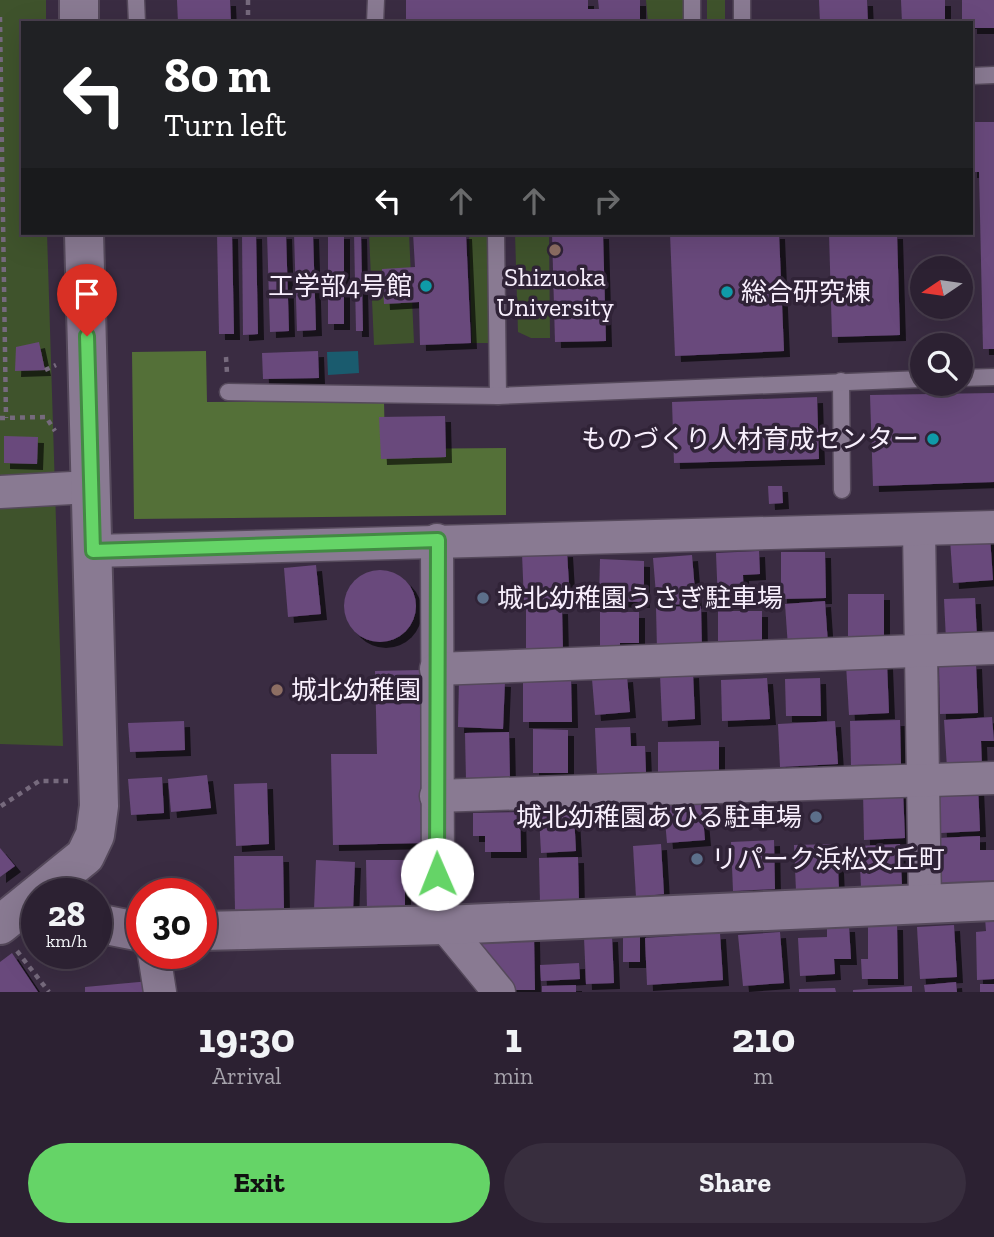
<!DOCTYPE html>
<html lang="en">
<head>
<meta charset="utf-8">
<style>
	body { margin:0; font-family:"Zilla Slab","Noto Sans JP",serif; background:#382e3e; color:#f1f3f6; height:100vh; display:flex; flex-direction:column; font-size:26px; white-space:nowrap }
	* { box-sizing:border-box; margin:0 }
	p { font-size:23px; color:#a6a3ac }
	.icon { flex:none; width:38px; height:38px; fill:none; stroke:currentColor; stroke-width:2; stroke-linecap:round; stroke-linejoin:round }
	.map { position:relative; height:992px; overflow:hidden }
	.drawer { display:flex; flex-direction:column; background:#2c2132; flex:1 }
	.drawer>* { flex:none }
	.banner { position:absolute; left:21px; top:21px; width:952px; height:214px; border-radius:0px; box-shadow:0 7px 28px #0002,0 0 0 2px #483e4d; background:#202124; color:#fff; overflow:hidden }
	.needle { width:46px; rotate:257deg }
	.controls { position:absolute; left:910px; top:256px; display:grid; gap:14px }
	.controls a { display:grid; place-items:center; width:63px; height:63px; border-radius:50%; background:#2c2132; box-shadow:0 7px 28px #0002,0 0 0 2px #483e4d; font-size:35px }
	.speed { position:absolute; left:21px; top:878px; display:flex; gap:14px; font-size:35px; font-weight:700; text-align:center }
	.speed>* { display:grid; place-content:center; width:91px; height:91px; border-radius:50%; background:#2c2132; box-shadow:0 7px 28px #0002,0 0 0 2px #483e4d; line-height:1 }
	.speed small { font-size:18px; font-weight:400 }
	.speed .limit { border:10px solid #d22; background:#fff; color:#111 }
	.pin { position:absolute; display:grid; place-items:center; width:60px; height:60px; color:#fff; margin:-72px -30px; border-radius:50% 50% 50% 0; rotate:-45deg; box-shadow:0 0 7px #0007 }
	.pin .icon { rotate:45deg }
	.me { position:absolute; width:77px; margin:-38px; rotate:359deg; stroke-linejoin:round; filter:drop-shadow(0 0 5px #0008) }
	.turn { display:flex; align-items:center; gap:24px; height:147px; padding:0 28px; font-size:32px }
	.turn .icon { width:91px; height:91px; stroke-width:2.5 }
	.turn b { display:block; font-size:49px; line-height:60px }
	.lanes { display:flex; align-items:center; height:66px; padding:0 28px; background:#0003; justify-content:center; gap:35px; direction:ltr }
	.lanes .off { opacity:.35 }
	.eta { display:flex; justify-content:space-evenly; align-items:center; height:119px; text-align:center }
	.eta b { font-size:42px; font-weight:700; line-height:49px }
	.action { display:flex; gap:14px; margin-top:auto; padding:14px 28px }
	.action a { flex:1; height:80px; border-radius:42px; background:#65d467; color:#111; font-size:28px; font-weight:700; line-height:80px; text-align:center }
	.action a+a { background:#382e3e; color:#f1f3f6 }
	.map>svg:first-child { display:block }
</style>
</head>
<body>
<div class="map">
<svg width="994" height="992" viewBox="0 0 994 992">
	<defs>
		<filter id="shadow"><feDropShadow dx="6" dy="6" stdDeviation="0" flood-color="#0009"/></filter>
	</defs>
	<rect width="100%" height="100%" fill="#3a2c42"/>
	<!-- green -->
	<g fill="#3f532c">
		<polygon points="0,0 46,0 46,23 23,23 23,233 47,233 63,746 0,744"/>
		<polygon points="646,0 695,0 696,23 648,23"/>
		<rect x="707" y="0" width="18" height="23"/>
		<polygon points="369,233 409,233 414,343 374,345"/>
		<polygon points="469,233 501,233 504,343 472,343"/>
		<polygon points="515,233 549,233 550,338 531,338 518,332"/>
	</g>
	<!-- forest -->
	<polygon fill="#547038" points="206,351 207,402 384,401 385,449 506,448 506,515 134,519 132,352"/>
	<!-- water -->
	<polygon fill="#1a5b6e" points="358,351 359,373 328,375 327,352"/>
	<!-- building -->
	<g fill="#69497c" filter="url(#shadow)">
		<polygon points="177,0 230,0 231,23 178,23"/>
		<polygon points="406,0 588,0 588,9 599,9 598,0 640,0 640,23 406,23"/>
		<polygon points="819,0 867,0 868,23 820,23"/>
		<polygon points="901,0 945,0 945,23 902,23"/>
		<polygon points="962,0 994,0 994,28 971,28 971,23 962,23"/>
		<polygon points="971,122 994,122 994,349 983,349 979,172 971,172"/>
		<polygon points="217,233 232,233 234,334 219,334"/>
		<polygon points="242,233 256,233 258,334 243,335"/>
		<polygon points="267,233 286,233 289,331 270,332"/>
		<polygon points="294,233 313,233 316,330 297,331"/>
		<rect x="328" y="233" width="16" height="91"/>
		<polygon points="354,233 361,233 363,331 356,331"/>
		<polygon points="413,233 466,233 471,343 420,345 419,302 384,304 382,269 415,267"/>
		<polygon points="552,233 603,233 606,341 555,342"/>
		<polygon points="670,233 779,233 784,351 675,356"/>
		<polygon points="829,233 897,233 900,335 832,337"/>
		<polygon points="39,342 45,370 15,371 16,347"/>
		<polygon points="318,351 319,378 263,379 262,353"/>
		<polygon points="994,393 994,482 873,486 870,395"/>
		<polygon points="817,397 819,459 674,463 672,402"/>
		<polygon points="445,416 446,457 381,459 379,417"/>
		<polygon points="4,436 38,437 37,464 4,463"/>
		<polygon points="768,486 782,486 783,503 769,504"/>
		<polygon points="990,536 993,580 953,583 950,539"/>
		<polygon points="567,551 570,601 524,603 522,553"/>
		<polygon points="759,551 760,574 743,575 744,602 718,603 716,553"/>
		<polygon points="781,552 825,552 826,598 781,599"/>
		<polygon points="692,555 696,603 657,606 653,558"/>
		<polygon points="600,559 644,561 644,602 599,601"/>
		<polygon points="316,565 321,614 288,617 284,568"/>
		<circle cx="380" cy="606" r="36"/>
		<rect x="848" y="594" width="36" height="44"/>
		<polygon points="975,598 977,638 946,640 944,599"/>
		<polygon points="825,601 828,644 788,647 785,604"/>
		<polygon points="701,606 702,650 657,650 656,607"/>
		<polygon points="562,608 563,650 526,650 526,609"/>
		<rect x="718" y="611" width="44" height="34"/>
		<polygon points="600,612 639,612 639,643 620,643 620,652 600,652"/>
		<polygon points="887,663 889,713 849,715 846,665"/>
		<polygon points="976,663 978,713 940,714 939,665"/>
		<polygon points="421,670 425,843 333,845 331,754 377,754 375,671"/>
		<polygon points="693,672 695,719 662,721 660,674"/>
		<polygon points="627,676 630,712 595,715 592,679"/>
		<polygon points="523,678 571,678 572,722 523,722"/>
		<polygon points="767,678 770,719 722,721 721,680"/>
		<polygon points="820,678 821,716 786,716 785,679"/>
		<polygon points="459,679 505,681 503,729 458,727"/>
		<polygon points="992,717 994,741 981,741 982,766 947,768 944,720"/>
		<polygon points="900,720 901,764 851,765 850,721"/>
		<polygon points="184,721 185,750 130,752 128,723"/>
		<polygon points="835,721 838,764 780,767 778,724"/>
		<polygon points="630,727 631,746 645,746 646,772 597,774 595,728"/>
		<polygon points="533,729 568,730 568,773 533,773"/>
		<polygon points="509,732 510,779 466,780 465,733"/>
		<polygon points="719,741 719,774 658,775 658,742"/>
		<polygon points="207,775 211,808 171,812 168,779"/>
		<polygon points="162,777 164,813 131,815 128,779"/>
		<polygon points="267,783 269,844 236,846 234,784"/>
		<polygon points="978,785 980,831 941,833 939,786"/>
		<polygon points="903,790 905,838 864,840 863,791"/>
		<polygon points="701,795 705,840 667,843 663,798"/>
		<polygon points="520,812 521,852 485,852 485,836 473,836 473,813"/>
		<polygon points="574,815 576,851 541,853 539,816"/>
		<polygon points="980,836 980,850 994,850 994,883 939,885 938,838"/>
		<polygon points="774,840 775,889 733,891 731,842"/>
		<polygon points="661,844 664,894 636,897 633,846"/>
		<polygon points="837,844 839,890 796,891 794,845"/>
		<polygon points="900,844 902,885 861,887 859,846"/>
		<polygon points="0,848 15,866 0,877"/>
		<polygon points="234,856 283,856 284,909 235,910"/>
		<polygon points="578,857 579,902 540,903 539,858"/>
		<polygon points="316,860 355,862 353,911 314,910"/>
		<polygon points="366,860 405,860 405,910 367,910"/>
		<polygon points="985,918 994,918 994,979 977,980 976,932 986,931"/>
		<polygon points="868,924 897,924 898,979 862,979 861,959 868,959"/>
		<polygon points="954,925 957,977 920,979 917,927"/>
		<polygon points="827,926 849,926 851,959 834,959 835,974 800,976 798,938 827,937"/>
		<rect x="623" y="930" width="17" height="32"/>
		<polygon points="780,932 784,983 743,986 738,935"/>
		<polygon points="720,933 723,980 647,985 645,938"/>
		<polygon points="480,936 534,936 535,990 510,990 480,956"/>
		<polygon points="612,936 614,983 586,984 584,937"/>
		<polygon points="12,953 38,992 0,992 0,962"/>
		<polygon points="579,963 580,979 541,981 540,965"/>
		<polygon points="150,981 151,992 85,992 85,987"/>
		<polygon points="956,982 957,992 925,992 924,985"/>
		<rect x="980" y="984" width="14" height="8"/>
		<polygon points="576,985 576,992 542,992 542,986"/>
		<polygon points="912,986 912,992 853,992 853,990"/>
		<polygon points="835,988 836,992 799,992 799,989"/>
	</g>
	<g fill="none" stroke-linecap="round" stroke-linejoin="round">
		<!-- lane casing -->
		<g stroke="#55495b" stroke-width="19">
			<g id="lane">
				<polyline points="136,0 137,23"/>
				<polyline points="692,0 692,23"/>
				<polyline points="742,0 742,23"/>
				<polyline points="375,23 376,0"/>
				<polyline points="971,76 994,75"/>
				<polyline points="496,233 498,396"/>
				<polyline points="961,378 994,377"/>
				<polyline points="841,381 842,490"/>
				<polyline points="228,392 498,396 922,379"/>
			</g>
		</g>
		<!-- street casing -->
		<g stroke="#55495b" stroke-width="35">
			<g id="street">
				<polyline points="0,492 90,487"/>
				<polyline points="919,530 925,904"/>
				<polyline points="437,540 438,900 444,925 499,992"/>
				<polyline points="93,551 994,527"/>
				<polyline points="436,669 994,648"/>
				<polyline points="436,796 994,778"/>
				<polyline points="154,954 160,992"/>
			</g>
		</g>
		<!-- secondary casing -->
		<g stroke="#55495b" stroke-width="42">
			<g id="secondary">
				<polyline points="79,0 79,23"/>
				<polyline points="96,923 142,932"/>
				<polyline points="0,925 85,856 95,835 99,806 84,233"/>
				<polyline points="201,931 444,925 994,901"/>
			</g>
		</g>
		<!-- path -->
		<g stroke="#766a7d" stroke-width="4.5" stroke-dasharray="5 5" stroke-linecap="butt">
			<polyline points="248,0 248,23"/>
			<polyline points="0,17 6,418"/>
			<polyline points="226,357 227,373"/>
			<polyline points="45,370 56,365"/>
			<polyline points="0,418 46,417 55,431"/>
			<polyline points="1,806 39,781 68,781"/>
			<polyline points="17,951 49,992"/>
		</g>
		<!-- lane -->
		<use href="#lane" stroke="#897a92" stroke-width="16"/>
		<!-- street -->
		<use href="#street" stroke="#897a92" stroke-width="32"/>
		<!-- secondary -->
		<use href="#secondary" stroke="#897a92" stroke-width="38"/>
	</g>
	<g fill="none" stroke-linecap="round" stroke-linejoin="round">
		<!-- route casing -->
		<g stroke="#428a43" stroke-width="18">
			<polyline id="route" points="87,336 93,551 438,540 437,874"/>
		</g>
		<!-- route -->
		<use href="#route" stroke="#65d467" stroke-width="12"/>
	</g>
	<!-- markers -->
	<g fill="#8d6e63" stroke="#302337" stroke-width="2.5">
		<circle cx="555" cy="250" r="7"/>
		<circle cx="277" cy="690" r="7"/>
	</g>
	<g fill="#0f9aa8" stroke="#302337" stroke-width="2.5">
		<circle cx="426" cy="286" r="7"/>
		<circle cx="727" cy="292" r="7"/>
		<circle cx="933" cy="439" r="7"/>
	</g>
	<g fill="#5c6f8a" stroke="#302337" stroke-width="2.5">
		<circle cx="483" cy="598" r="7"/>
		<circle cx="816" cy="817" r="7"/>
		<circle cx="697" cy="859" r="7"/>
	</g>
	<g text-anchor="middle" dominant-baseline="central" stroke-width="7" stroke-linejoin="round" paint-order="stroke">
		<!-- poi labels -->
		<g font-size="26" fill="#f8effd" stroke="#302337" text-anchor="start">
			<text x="555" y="277" text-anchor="middle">Shizuoka<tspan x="555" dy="30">University</tspan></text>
			<text x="412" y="286" text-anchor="end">工学部4号館</text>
			<text x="741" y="292">総合研究棟</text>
			<text x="919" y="439" text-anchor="end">ものづくり人材育成センター</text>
			<text x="497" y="598">城北幼稚園うさぎ駐車場</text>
			<text x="291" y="690">城北幼稚園</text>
			<text x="802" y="817" text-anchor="end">城北幼稚園あひる駐車場</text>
			<text x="711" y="859">リパーク浜松文丘町</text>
		</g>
	</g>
</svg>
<div class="controls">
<a><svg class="needle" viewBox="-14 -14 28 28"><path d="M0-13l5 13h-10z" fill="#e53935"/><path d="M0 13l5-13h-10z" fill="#a6a3ac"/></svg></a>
<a><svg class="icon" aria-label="search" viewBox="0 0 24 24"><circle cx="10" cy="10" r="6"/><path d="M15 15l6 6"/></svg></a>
</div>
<div class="speed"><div>28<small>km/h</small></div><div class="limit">30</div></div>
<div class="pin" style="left:87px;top:336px;background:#d93025"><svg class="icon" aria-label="arrive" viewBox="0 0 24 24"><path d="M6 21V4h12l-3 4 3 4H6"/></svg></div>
<svg class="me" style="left:437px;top:874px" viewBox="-20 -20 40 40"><circle r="19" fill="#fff"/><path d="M0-13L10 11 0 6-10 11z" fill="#65d467"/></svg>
<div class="banner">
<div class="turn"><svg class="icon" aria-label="left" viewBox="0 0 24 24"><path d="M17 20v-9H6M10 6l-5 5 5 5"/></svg><div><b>80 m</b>Turn left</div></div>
<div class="lanes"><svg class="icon" aria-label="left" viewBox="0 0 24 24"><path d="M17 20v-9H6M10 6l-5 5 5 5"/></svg><svg class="icon off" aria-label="ahead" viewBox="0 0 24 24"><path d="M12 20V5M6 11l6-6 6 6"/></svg><svg class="icon off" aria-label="ahead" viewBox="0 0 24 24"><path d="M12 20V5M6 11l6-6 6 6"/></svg><svg class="icon off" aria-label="right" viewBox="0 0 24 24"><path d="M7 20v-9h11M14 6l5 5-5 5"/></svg></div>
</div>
</div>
<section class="drawer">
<div class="eta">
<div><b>19:30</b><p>Arrival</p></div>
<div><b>1</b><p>min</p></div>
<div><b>210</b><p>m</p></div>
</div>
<div class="action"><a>Exit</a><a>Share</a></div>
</section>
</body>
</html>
